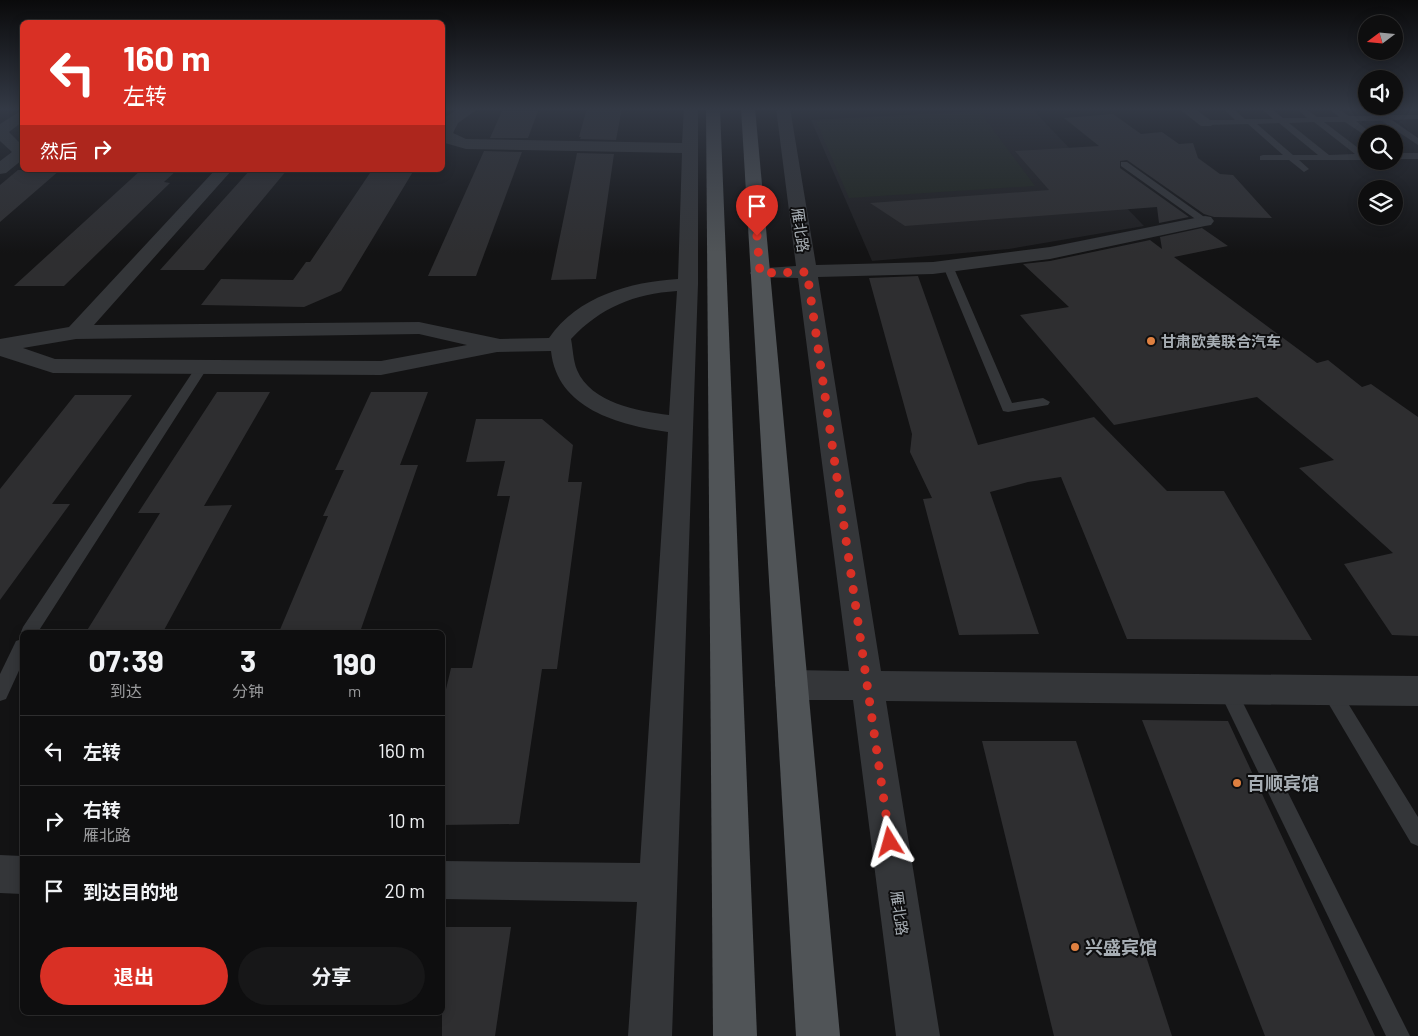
<!DOCTYPE html>
<html lang="zh">
<head>
<meta charset="utf-8">
<style>
	body { margin:0; font-family:Barlow,"Noto Sans SC",sans-serif; background:#171718; color:#f1f3f6; height:100vh; display:flex; flex-direction:column; font-size:19px; white-space:nowrap }
	* { box-sizing:border-box; margin:0 }
	p { font-size:16px; color:#9b9c9e }
	.icon { flex:none; width:28px; height:28px; fill:none; stroke:currentColor; stroke-width:2; stroke-linecap:round; stroke-linejoin:round }
	.map { position:relative; flex:1; overflow:hidden }
	.panel { position:absolute; left:20px; top:630px; width:425px; height:385px; display:flex; flex-direction:column; background:#0e0e0f; border-radius:8px; box-shadow:0 2px 12px #0003,0 0 0 1px #2e2e2f }
	.panel>* { flex:none }
	.banner { position:absolute; left:20px; top:20px; width:425px; height:152px; border-radius:8px; box-shadow:0 2px 12px #0003,0 0 0 1px #2e2e2f; background:#d93025; color:#fff; overflow:hidden }
	.needle { width:32px; rotate:254deg }
	.buttons { position:absolute; left:1358px; top:15px; display:grid; gap:10px }
	.buttons a { display:grid; place-items:center; width:45px; height:45px; border-radius:50%; background:#0e0e0f; box-shadow:0 2px 12px #0003,0 0 0 1px #2e2e2f; font-size:25px }
	.pin { position:absolute; display:grid; place-items:center; width:42px; height:42px; color:#fff; margin:-51px -21px; border-radius:50% 50% 50% 0; rotate:-45deg; box-shadow:0 0 5px #0007 }
	.pin .icon { rotate:45deg }
	.me { position:absolute; width:55px; margin:-28px; rotate:352deg; stroke-linejoin:round; filter:drop-shadow(0 0 4px #0008) }
	.turn { display:flex; align-items:center; gap:18px; height:105px; padding:0 20px; font-size:22px }
	.turn .icon { width:65px; height:65px; stroke-width:2.5 }
	.turn b { display:block; font-size:35px; line-height:42px }
	.then { display:flex; align-items:center; height:48px; padding:0 20px; background:#0003; gap:10px; font-size:19px }
	.eta { display:flex; justify-content:space-evenly; align-items:center; height:85px; text-align:center }
	.eta b { font-size:30px; font-weight:700; line-height:35px }
	.primary-button { display:flex; gap:10px; margin-top:auto; padding:10px 20px }
	.primary-button a { flex:1; height:58px; border-radius:30px; background:#d93025; color:#fff; font-size:20px; font-weight:700; line-height:58px; text-align:center }
	.primary-button a+a { background:#171718; color:#f1f3f6 }
	ul { padding:0; list-style:none }
	li { display:flex; align-items:center; gap:15px; height:70px; padding:0 20px; border-top:1px solid #2e2e2f }
	li div { flex:1 }
	li b { display:block; font-size:19px }
	li em { font-style:normal }
	.map>svg:first-child { display:block }
</style>
</head>
<body>
<div class="map">
<svg width="1418" height="1036" viewBox="0 0 1418 1036">
	<rect width="100%" height="100%" fill="#131314"/>
	<!-- built -->
	<polygon fill="#1f1f21" points="1031,108 1144,226 1009,249 872,261 811,120"/>
	<!-- green -->
	<polygon fill="#20261f" points="980,112 1035,186 849,198 816,121"/>
	<!-- building -->
	<g fill="#2e2e30">
		<polygon points="587,108 622,108 616,140 580,139 581,137 579,137"/>
		<polygon points="502,111 538,111 528,138 490,138"/>
		<polygon points="1113,114 1141,134 1162,132 1179,144 1193,143 1198,158 1220,174 1233,175 1272,218 1214,217 1204,214 1127,160 1120,161 1120,168 1189,217 1159,223 1157,207 905,226 870,203 1049,190 1015,151 1099,146 1064,118"/>
		<polygon points="484,151 522,152 476,276 428,276"/>
		<polygon points="577,153 614,154 596,279 551,280"/>
		<polygon points="18,170 60,170 0,222 0,185"/>
		<polygon points="141,170 177,170 164,182 170,183 64,286 14,286"/>
		<polygon points="250,170 287,170 204,270 160,270"/>
		<polygon points="372,170 414,170 341,291 304,307 201,305 221,279 293,280 306,262 310,262"/>
		<polygon points="1202,228 1228,246 1174,257 1317,363 1328,360 1362,387 1371,384 1418,417 1418,636 1392,635 1344,564 1393,553 1299,468 1334,460 1257,397 1114,425 1020,315 1069,307 1023,264 1050,261 1150,240 1162,249 1160,237"/>
		<polygon points="918,276 978,445 1094,417 1167,491 1224,491 1312,640 1127,639 1061,477 1028,482 990,492 1039,634 959,635 923,499 932,498 910,452 912,434 869,278"/>
		<polygon points="217,392 270,392 204,506 232,505 163,632 86,632 160,513 138,513"/>
		<polygon points="371,392 428,392 400,465 418,465 360,632 279,632 328,516 323,516 344,470 335,470"/>
		<polygon points="75,395 132,395 52,504 70,504 0,600 0,489"/>
		<polygon points="476,419 542,419 573,445 568,482 582,482 557,669 542,669 519,824 442,825 442,706 451,668 472,668 510,496 497,496 505,461 466,462"/>
		<polygon points="1142,720 1228,721 1375,1036 1265,1036"/>
		<polygon points="982,741 1076,741 1172,1036 1054,1036"/>
		<polygon points="442,927 511,927 495,1036 442,1036"/>
	</g>
	<g fill="none" stroke-linecap="round" stroke-linejoin="round">
		<!-- lane -->
		<g fill="#343639" fill-rule="evenodd">
			<path d="M1223,108H1232L1245,119H1273L1261,108H1270L1283,118H1307L1296,108H1305L1317,117H1339L1328,108H1337L1349,116H1375L1365,108H1374L1385,115H1418V119L1392,120L1418,138V145L1382,121H1356L1372,134H1366V136L1345,122H1324L1366,154V160H1299L1309,169L1304,172L1289,160H1260V156L1263,155H1283L1248,124L1203,125V121L1206,120H1235ZM1314,122L1355,154L1329,155L1289,123ZM1279,123L1318,155H1293L1257,124Z"/>
			<rect x="1394" y="153" width="24" height="6"/>
			<polygon points="1121,162 1127,162 1210,221 1201,223 1121,166"/>
			<polygon points="948,263 953,266 1012,403 1043,398 1050,402 1048,405 1008,412 1003,411 943,266"/>
			<polygon points="202,363 208,367 38,632 22,632 22,636 21,632 23,627 198,364"/>
			<polygon points="22,639 22,664 6,699 0,701 0,674 16,641"/>
			<polygon points="1227,681 1233,683 1410,1036 1386,1036 1218,689 1221,683"/>
			<polygon points="1330,682 1336,684 1418,817 1418,846 1411,843 1324,696 1321,690 1324,684"/>
		</g>
		<!-- street -->
		<g fill="#343639" fill-rule="evenodd">
			<path d="M459,108H479L458,123L453,133L466,139L682,143L684,108H698V284L672,1036H628L637,902L442,899V861L640,863L668,432C619,425 557,409 551,351L497,352L381,375L53,373L0,356V339L69,327L215,170H232L94,325L419,322L500,339L549,338C578,296 630,282 678,279L682,153L466,149L445,143L442,140V116H447ZM677,291L669,415C638,411 591,403 577,370C573,360 573,349 571,339C601,307 634,294 677,291ZM419,334L467,345L381,361L55,359L23,348L76,339Z"/>
			<polygon points="776,108 790,108 816,265 933,262 1050,247 1205,216 1211,217 1214,221 1211,225 1205,226 1050,259 933,274 818,277 881,671 1418,676 1418,706 886,701 940,1036 896,1036 853,700 791,700 779,695 775,685 779,675 791,670 849,671 798,278 753,277 750,273 753,269 796,266"/>
			<polygon points="1178,108 1194,108 1214,123 1211,126 1201,126"/>
			<polygon points="22,110 22,122 9,132 22,145 22,160 6,173 0,174 0,161 12,152 0,141 0,124"/>
			<polygon points="0,855 22,856 22,894 0,893"/>
		</g>
		<!-- primary -->
		<g fill="#505457" fill-rule="evenodd">
			<polygon points="706,108 720,108 757,1036 713,1036"/>
			<polygon points="741,108 755,108 840,1036 796,1036"/>
		</g>
	</g>
	<!-- sky -->
	<linearGradient id="sky" x2="0" y2="1"><stop stop-color="#0a0a0b"/><stop offset="0.43" stop-color="#333945"/><stop offset="1" stop-color="#333945" stop-opacity="0"/></linearGradient>
	<rect width="1418" height="253" fill="url(#sky)"/>
	<g fill="none" stroke-linecap="round" stroke-linejoin="round">
		<!-- route -->
		<polyline stroke="#d93025" stroke-width="9" stroke-dasharray="0 16.2" points="757,236 760,273 807,272 890,842"/>
	</g>
	<!-- markers -->
	<g fill="#df8040" stroke="#0e0e0f" stroke-width="2">
		<circle cx="1151" cy="341" r="5"/>
		<circle cx="1237" cy="783" r="5"/>
		<circle cx="1075" cy="947" r="5"/>
	</g>
	<g text-anchor="middle" dominant-baseline="central" stroke-width="4" stroke-linejoin="round" paint-order="stroke">
		<!-- street labels -->
		<g font-size="15" fill="#a6adb3" stroke="#0e0e0f">
			<text transform="translate(801 230) rotate(82)">雁北路</text>
			<text transform="translate(900 913) rotate(82)">雁北路</text>
		</g>
		<!-- poi labels -->
		<g font-size="15" font-weight="bold" fill="#a6adb3" stroke="#0e0e0f" text-anchor="start">
			<text x="1161" y="341">甘肃欧美联合汽车</text>
		</g>
		<!-- near-poi labels -->
		<g font-size="18" font-weight="bold" fill="#a6adb3" stroke="#0e0e0f" text-anchor="start">
			<text x="1247" y="783">百顺宾馆</text>
			<text x="1085" y="947">兴盛宾馆</text>
		</g>
	</g>
</svg>
<div class="buttons">
<a><svg class="needle" viewBox="-14 -14 28 28"><path d="M0-13l5 13h-10z" fill="#e53935"/><path d="M0 13l5-13h-10z" fill="#9b9c9e"/></svg></a>
<a><svg class="icon" aria-label="sound" viewBox="0 0 24 24"><path d="M4 9h4l5-4v14l-5-4H4zM17 9q2 3 0 6"/></svg></a>
<a><svg class="icon" aria-label="search" viewBox="0 0 24 24"><circle cx="10" cy="10" r="6"/><path d="M15 15l6 6"/></svg></a>
<a><svg class="icon" aria-label="layers" viewBox="0 0 24 24"><path d="M12 4l9 5-9 5-9-5zM3 14l9 5 9-5"/></svg></a>
</div>
<div class="pin" style="left:757px;top:236px;background:#d93025"><svg class="icon" aria-label="arrive" viewBox="0 0 24 24"><path d="M6 21V4h12l-3 4 3 4H6"/></svg></div>
<svg class="me" style="left:890px;top:842px" viewBox="-20 -20 40 40"><path d="M0-17L14 15 0 8-14 15z" fill="#d93025" stroke="#fff" stroke-width="4"/></svg>
<div class="banner">
<div class="turn"><svg class="icon" aria-label="left" viewBox="0 0 24 24"><path d="M17 20v-9H6M10 6l-5 5 5 5"/></svg><div><b>160 m</b>左转</div></div>
<div class="then">然后<svg class="icon" aria-label="right" viewBox="0 0 24 24"><path d="M7 20v-9h11M14 6l5 5-5 5"/></svg></div>
</div>
<section class="panel">
<div class="eta">
<div><b>07:39</b><p>到达</p></div>
<div><b>3</b><p>分钟</p></div>
<div><b>190</b><p>m</p></div>
</div>
<ul>
<li><svg class="icon" aria-label="left" viewBox="0 0 24 24"><path d="M17 20v-9H6M10 6l-5 5 5 5"/></svg><div><b>左转</b></div><em>160 m</em></li>
<li><svg class="icon" aria-label="right" viewBox="0 0 24 24"><path d="M7 20v-9h11M14 6l5 5-5 5"/></svg><div><b>右转</b><p>雁北路</p></div><em>10 m</em></li>
<li><svg class="icon" aria-label="arrive" viewBox="0 0 24 24"><path d="M6 21V4h12l-3 4 3 4H6"/></svg><div><b>到达目的地</b></div><em>20 m</em></li>
</ul>
<div class="primary-button"><a>退出</a><a>分享</a></div>
</section>
</div>
</body>
</html>
